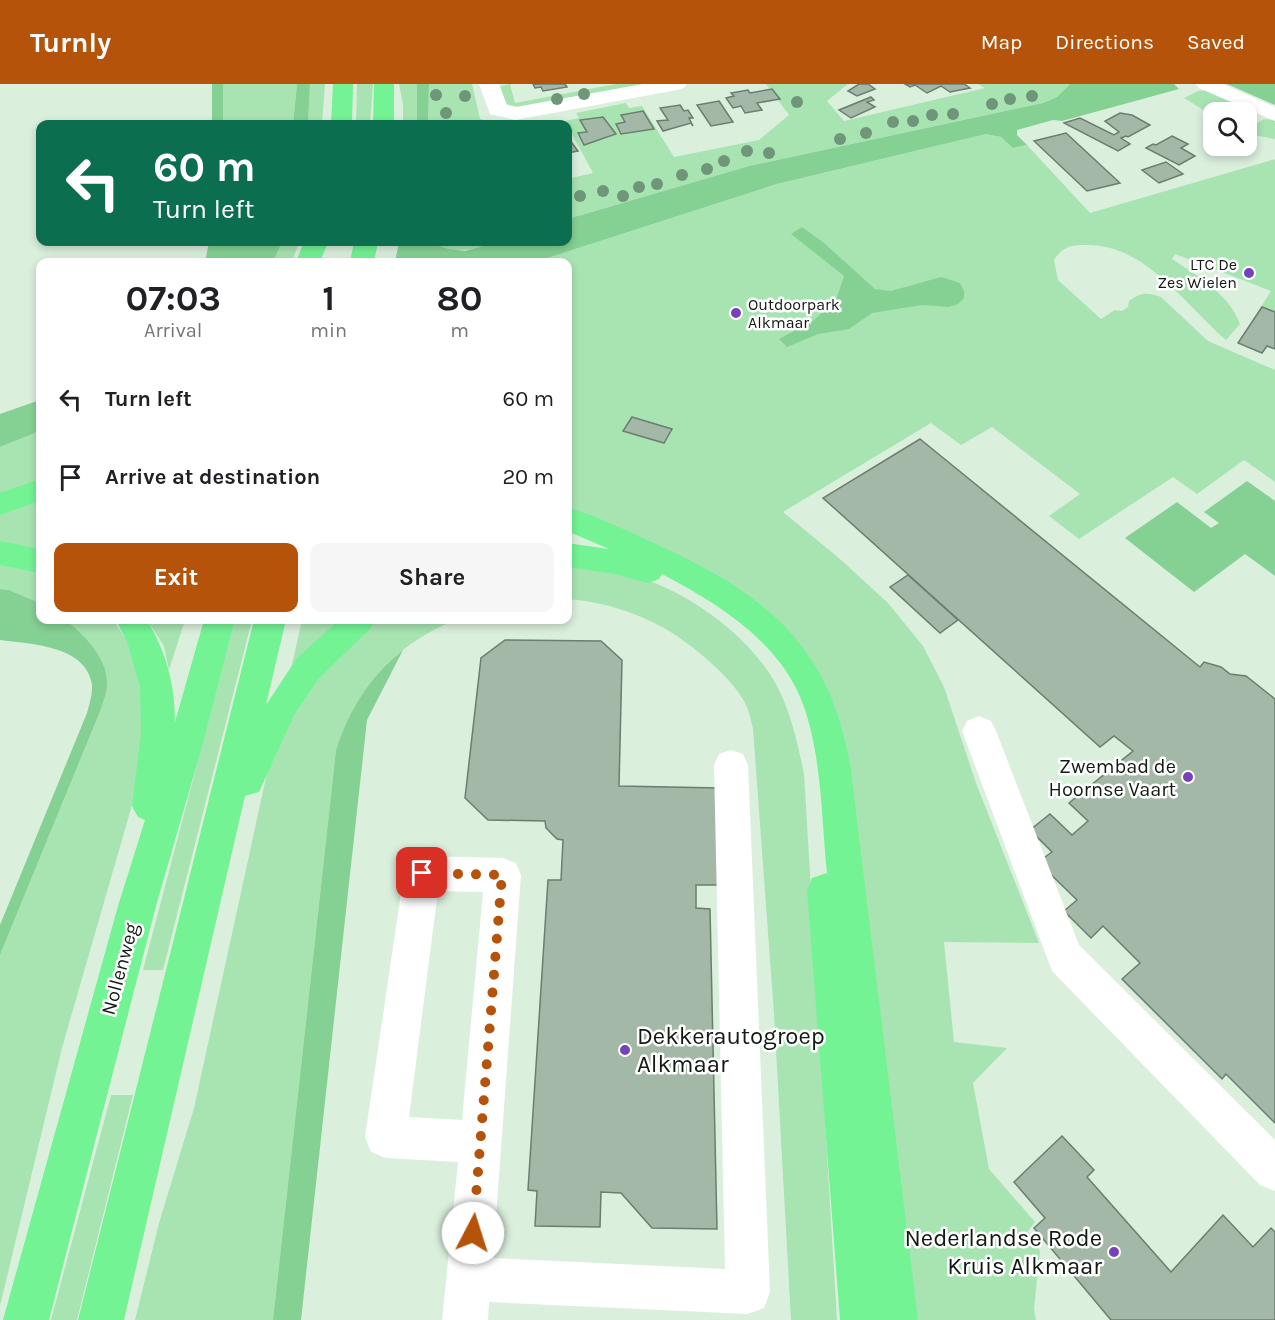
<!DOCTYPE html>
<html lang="en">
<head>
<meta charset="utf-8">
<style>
	body { margin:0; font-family:Karla,sans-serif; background:#f6f6f6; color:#202124; height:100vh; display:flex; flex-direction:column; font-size:22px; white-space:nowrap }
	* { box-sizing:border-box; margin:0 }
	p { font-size:20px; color:#757577 }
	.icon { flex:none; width:33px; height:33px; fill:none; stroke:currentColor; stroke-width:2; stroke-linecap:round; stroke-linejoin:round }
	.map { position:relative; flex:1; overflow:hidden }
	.details { position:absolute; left:36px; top:174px; width:536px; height:366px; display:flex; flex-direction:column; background:#fff; border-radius:12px; box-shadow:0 3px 9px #0003 }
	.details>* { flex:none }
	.top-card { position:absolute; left:36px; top:36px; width:536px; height:126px; border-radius:12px; box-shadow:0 3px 9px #0003; background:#0b6e4f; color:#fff; overflow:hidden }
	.tools { position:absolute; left:1203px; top:18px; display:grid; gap:12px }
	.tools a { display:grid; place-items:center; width:54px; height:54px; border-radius:12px; background:#fff; box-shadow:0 3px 9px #0003; font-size:30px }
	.pin { position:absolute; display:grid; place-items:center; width:51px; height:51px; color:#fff; margin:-26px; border-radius:12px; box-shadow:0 3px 9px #0006 }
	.me { position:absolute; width:66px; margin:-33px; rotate:5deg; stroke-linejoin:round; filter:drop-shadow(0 0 4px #0008) }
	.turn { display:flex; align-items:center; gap:21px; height:126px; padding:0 18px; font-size:27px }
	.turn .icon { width:78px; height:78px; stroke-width:2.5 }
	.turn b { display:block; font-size:42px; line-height:51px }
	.eta { display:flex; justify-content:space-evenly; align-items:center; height:102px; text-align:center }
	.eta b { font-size:36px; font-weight:700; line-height:42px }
	.action { display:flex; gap:12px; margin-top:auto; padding:12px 18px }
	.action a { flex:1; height:69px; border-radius:12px; background:#b45309; color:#fff; font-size:24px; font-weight:700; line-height:69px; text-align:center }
	.action a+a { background:#f6f6f6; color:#202124 }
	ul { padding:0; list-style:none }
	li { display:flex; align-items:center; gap:18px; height:78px; padding:0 18px }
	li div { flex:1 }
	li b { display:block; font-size:22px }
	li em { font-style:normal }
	header { display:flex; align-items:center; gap:36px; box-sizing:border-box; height:84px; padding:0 30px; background:#b45309; color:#fff }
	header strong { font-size:28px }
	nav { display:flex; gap:33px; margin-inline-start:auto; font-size:21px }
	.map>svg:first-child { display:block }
</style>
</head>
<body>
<header>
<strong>Turnly</strong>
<nav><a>Map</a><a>Directions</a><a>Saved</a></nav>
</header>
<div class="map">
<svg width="1275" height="1236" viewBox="0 0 1275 1236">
	<rect width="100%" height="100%" fill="#dbefdd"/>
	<!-- green -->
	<g fill="#a8e4b2">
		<polygon points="223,0 297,0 293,40 223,40"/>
		<polygon points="310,0 325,0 322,40 308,40"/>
		<polygon points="357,0 373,0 370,40 356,40"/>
		<polygon points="399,0 417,0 417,40 403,40 403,20"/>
		<polygon points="429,0 472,0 480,35 497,40 428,40"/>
		<polygon points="510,0 515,19 616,0 644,0 523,24 506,20 498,3"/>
		<polygon points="766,0 848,0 827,17 844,37 985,4 978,0 1070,0 1057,13 1043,19 749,82 567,135 567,95 593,89 565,37 579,34 576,29 626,19 629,24 642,22 674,73 759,56 789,31"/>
		<polygon points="1211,6 1248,24 1246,28 1214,28 1213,32 1184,14 1198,7"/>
		<polygon points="1264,35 1275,36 1275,55 1249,50 1253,42"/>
		<path d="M986,50L1001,53L1014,64L1027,61L1090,129L1275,75V265L1267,262L1262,269L1238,259L1271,207L1175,170L1172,175C1198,192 1229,210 1240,240L1226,256C1185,221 1145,159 1085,161C1069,161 1063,163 1054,176L1058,196L1101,235L1115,226L1122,227L1128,223L1129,217C1140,208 1148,208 1161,213L1208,257L1275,286V398L1244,376L1197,410L1173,393L1079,455L1049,432L1080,410L992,343L961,361L931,339L783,428L840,475L888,519L923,562L944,603L976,699L1039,859L944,858L954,958L1007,964L973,999L989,1085L1035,1138L1028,1147L1040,1167L1034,1225L1036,1236H907L852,740L787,553L567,426V178H535L777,100Z"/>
		<polygon points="282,158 299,158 292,178 273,178"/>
		<path d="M427,158H499C474,166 451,171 427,158Z"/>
		<polygon points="40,347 40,399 0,414 0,363"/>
		<polygon points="40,414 40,467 0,461 0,428"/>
		<polygon points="0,479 40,488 40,519 9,506 0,505"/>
		<path d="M567,481C585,483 604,484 622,488C681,502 752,551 779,606C792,633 798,661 804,690L837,1236H791L774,930L753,645C751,638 750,630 747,623C736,596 689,558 664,544C635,528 600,517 567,515Z"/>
		<path d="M66,536H113L134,567L144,595L149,662L62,964L0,1222V871L101,625C103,617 107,609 107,602C109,575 85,552 66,536Z"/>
		<polygon points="147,536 185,536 169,586 164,562"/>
		<polygon points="235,536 252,536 163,886 143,886"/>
		<polygon points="302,536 347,536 291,585"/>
		<path d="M374,536H455C394,561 356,604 336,666L273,1236H135L159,1139L194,1024L272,666L303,608L351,554Z"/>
		<polygon points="111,1011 133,1011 77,1236 51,1236"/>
	</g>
	<!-- water -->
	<g fill="#85d194">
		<rect x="212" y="0" width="11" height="40"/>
		<polygon points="297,0 310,0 308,40 293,40"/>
		<polygon points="417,0 429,0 428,40 417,40"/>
		<polygon points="1070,0 1174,0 1179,5 1062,37 1053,36 1017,46 1017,51 1027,61 1013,64 1001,53 986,50 777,100 535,178 395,178 399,158 427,158 448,165 465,167 499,158 567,158 567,135 588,129 749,82 1043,19 1057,13"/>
		<polygon points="1227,0 1275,0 1275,21"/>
		<polygon points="802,143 824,159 875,205 891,207 941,193 960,199 964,207 964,214 958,220 949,223 922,221 872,229 849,245 818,250 787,263 779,255 814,236 836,216 844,192 791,150"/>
		<polygon points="209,158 282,158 273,178 205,178"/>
		<polygon points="40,316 40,347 0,363 0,330"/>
		<polygon points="1247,397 1275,417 1275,492 1245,470 1194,508 1125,454 1177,418 1211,444 1219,439 1204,428"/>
		<path d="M0,505L9,506L40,519V536H66C85,552 109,575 107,602C107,609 103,617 101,625L0,871V841L87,629C90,618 94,606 91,596C82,561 29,560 0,556Z"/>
		<path d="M403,566L367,636L301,1236H273L336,666C349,626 369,593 403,566Z"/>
	</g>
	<!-- building -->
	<g fill="#a4b8a7" stroke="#6c7e6f" stroke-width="1.5">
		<polygon points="533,0 565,0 567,3 543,7 541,3 535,4"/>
		<polygon points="859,0 868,0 875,5 857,12 848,7"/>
		<polygon points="905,0 964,0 970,4 950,8 941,2 927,9 915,1 910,3"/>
		<polygon points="772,5 780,15 757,19 762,26 745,29 741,22 733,24 726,14 734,12 731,9 748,6 750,9"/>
		<polygon points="871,13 874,16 867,18 875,23 851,34 839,26"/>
		<polygon points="719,17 733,38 711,42 697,21"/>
		<polygon points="680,21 684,27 688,26 693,34 689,34 693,42 691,39 663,47 657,37 668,36 660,24"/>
		<polygon points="643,27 654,45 621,50 616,40 625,38 621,31"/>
		<polygon points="1120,29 1132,31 1150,41 1128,53 1126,52 1121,54 1130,60 1118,67 1064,39 1080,34 1114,51 1119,48 1105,37"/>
		<polygon points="603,33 616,50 584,61 578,49 587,48 580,36"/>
		<polygon points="567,48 572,59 578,67 567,69"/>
		<polygon points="1066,49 1120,99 1087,107 1034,57"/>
		<polygon points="1172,52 1188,60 1181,64 1195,72 1179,81 1146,64 1153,60 1156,61"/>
		<polygon points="1166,78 1183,90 1159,99 1142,86"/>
		<polygon points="1262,223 1275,228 1275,265 1267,262 1262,269 1238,259"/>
		<polygon points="632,333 672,345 664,359 623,347"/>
		<polygon points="920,355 1200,583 1204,578 1221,583 1230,590 1246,592 1275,615 1275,1039 1226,990 1222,995 1122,895 1140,879 1103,842 1091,854 1064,827 1077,816 1038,778 1052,768 1030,746 1050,730 1072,751 1088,737 1069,719 1133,667 1114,652 1100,663 823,414"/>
		<polygon points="908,491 958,536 940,549 890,503"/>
		<polygon points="505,556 601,557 622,576 619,702 720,704 723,801 696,801 696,824 710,825 717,1145 652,1144 621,1109 601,1108 600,1143 535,1142 537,1107 528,1106 548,796 561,796 563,756 557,755 546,744 545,737 488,736 465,714 481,574"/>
		<polygon points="1062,1052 1094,1086 1087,1093 1171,1188 1223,1131 1253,1163 1271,1144 1275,1148 1275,1236 1111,1236 1034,1144 1045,1134 1014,1098"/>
	</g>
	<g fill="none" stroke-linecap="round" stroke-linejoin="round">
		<!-- minor -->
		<g fill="#fff" fill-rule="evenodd">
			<polygon points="479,0 499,0 507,21 516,23 643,0 687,0 684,4 677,6 515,36 490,30"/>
			<polygon points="1196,0 1223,0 1275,23 1275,37 1199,4"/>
			<polygon points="979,632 991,637 996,647 1079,861 1275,1056 1275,1107 1260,1101 1052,887 962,647 967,637"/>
			<path d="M731,666L743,670L748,681L770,1208L764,1224L748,1230L489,1218L488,1236H442L458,1078L386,1074L371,1068L365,1053L404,789L409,777L422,772L503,774L516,779L521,791L493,1174L725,1185L714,681L719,670ZM438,807L483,808L462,1036L409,1033Z"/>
		</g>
		<!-- highway -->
		<g fill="#74f394" fill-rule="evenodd">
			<polygon points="333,0 353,0 352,40 331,40"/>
			<polygon points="374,0 394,0 394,40 373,40"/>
			<polygon points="304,158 328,158 320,178 296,178"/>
			<polygon points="354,158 378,158 374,178 350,178"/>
			<polygon points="40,395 40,417 0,431 0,409"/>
			<path d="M567,423C597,432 627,447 656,460C763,509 828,558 850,679L918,1236H840L807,806L812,794L827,789C821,732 822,656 796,604C769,551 713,517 662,490L659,495L648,499L615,490L567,483V459L609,465L567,447Z"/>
			<polygon points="0,457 40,465 40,489 0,481"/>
			<path d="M116,536H147C166,568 175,600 175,638L204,536H235L202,663L156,822L49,1236H3L118,822L145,736L138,733L132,722L141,649L140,603L128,560Z"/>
			<polygon points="254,536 286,536 266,621 297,574 339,536 375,536 370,545 319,594 294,631 259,708 245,712 124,1236 78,1236"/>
		</g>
	</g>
	<!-- trees -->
	<g fill="#6f9678">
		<circle cx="584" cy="10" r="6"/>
		<circle cx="436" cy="11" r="6"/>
		<circle cx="465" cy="12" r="6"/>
		<circle cx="1032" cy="12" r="6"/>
		<circle cx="557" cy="15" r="6"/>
		<circle cx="1010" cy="15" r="6"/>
		<circle cx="797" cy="18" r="6"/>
		<circle cx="992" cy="20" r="6"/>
		<circle cx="446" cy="29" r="6"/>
		<circle cx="953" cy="30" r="6"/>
		<circle cx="932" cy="31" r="6"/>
		<circle cx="913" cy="37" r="6"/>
		<circle cx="893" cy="38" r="6"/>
		<circle cx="866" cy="49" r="6"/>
		<circle cx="840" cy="55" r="6"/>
		<circle cx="747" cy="67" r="6"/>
		<circle cx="769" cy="69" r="6"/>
		<circle cx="724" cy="77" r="6"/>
		<circle cx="707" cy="85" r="6"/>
		<circle cx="682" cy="91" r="6"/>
		<circle cx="657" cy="100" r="6"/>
		<circle cx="639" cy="103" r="6"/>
		<circle cx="603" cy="107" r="6"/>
		<circle cx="580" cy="112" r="6"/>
		<circle cx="623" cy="112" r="6"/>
	</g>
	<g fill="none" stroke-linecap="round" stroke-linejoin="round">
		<!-- route -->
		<polyline stroke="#b45309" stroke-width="10" stroke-dasharray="0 18" points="422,789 502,791 473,1149"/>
	</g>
	<!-- markers -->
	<g fill="#7542b9" stroke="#fff" stroke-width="2">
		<circle cx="1249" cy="189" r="6"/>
		<circle cx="736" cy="229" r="6"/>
		<circle cx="1188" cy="693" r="6"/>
		<circle cx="625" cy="966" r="6"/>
		<circle cx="1114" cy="1168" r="6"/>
	</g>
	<g text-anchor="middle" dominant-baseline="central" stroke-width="5" stroke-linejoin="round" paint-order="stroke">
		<!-- far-poi labels -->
		<g font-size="16" fill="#131a14" stroke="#fff" text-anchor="end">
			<text x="1237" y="180">LTC De<tspan x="1237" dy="18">Zes Wielen</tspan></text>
			<text x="748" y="220" text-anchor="start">Outdoorpark<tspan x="748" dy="18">Alkmaar</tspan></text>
		</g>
		<!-- poi labels -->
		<g font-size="20" fill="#131a14" stroke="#fff" text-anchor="end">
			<text x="1176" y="682">Zwembad de<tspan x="1176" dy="23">Hoornse Vaart</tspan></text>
		</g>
		<!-- street labels -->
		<g font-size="20" fill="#131a14" stroke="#fff">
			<text transform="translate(120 885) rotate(-75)">Nollenweg</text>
		</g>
		<!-- near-poi labels -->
		<g font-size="24" fill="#131a14" stroke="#fff" text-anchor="start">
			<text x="637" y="952">Dekkerautogroep<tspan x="637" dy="28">Alkmaar</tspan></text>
			<text x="1102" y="1154" text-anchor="end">Nederlandse Rode<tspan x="1102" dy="28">Kruis Alkmaar</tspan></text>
		</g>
	</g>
</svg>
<div class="tools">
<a><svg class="icon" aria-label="search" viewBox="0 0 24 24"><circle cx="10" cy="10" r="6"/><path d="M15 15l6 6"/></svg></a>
</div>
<div class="pin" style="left:422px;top:789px;background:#d93025"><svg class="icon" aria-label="arrive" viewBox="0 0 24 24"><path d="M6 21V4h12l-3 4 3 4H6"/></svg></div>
<svg class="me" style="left:473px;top:1149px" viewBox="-20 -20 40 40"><circle r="19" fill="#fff"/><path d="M0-13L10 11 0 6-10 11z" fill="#b45309"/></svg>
<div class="top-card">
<div class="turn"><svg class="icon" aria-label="left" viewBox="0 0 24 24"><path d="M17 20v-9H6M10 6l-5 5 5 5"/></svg><div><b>60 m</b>Turn left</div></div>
</div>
<section class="details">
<div class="eta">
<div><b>07:03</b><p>Arrival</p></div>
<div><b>1</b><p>min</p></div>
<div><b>80</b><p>m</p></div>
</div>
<ul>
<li><svg class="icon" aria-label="left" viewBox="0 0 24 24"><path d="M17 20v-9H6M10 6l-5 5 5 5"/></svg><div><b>Turn left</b></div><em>60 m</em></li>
<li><svg class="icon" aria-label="arrive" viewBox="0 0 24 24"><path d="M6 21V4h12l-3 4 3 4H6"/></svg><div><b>Arrive at destination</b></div><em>20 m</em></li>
</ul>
<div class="action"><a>Exit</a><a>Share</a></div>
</section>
</div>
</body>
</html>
